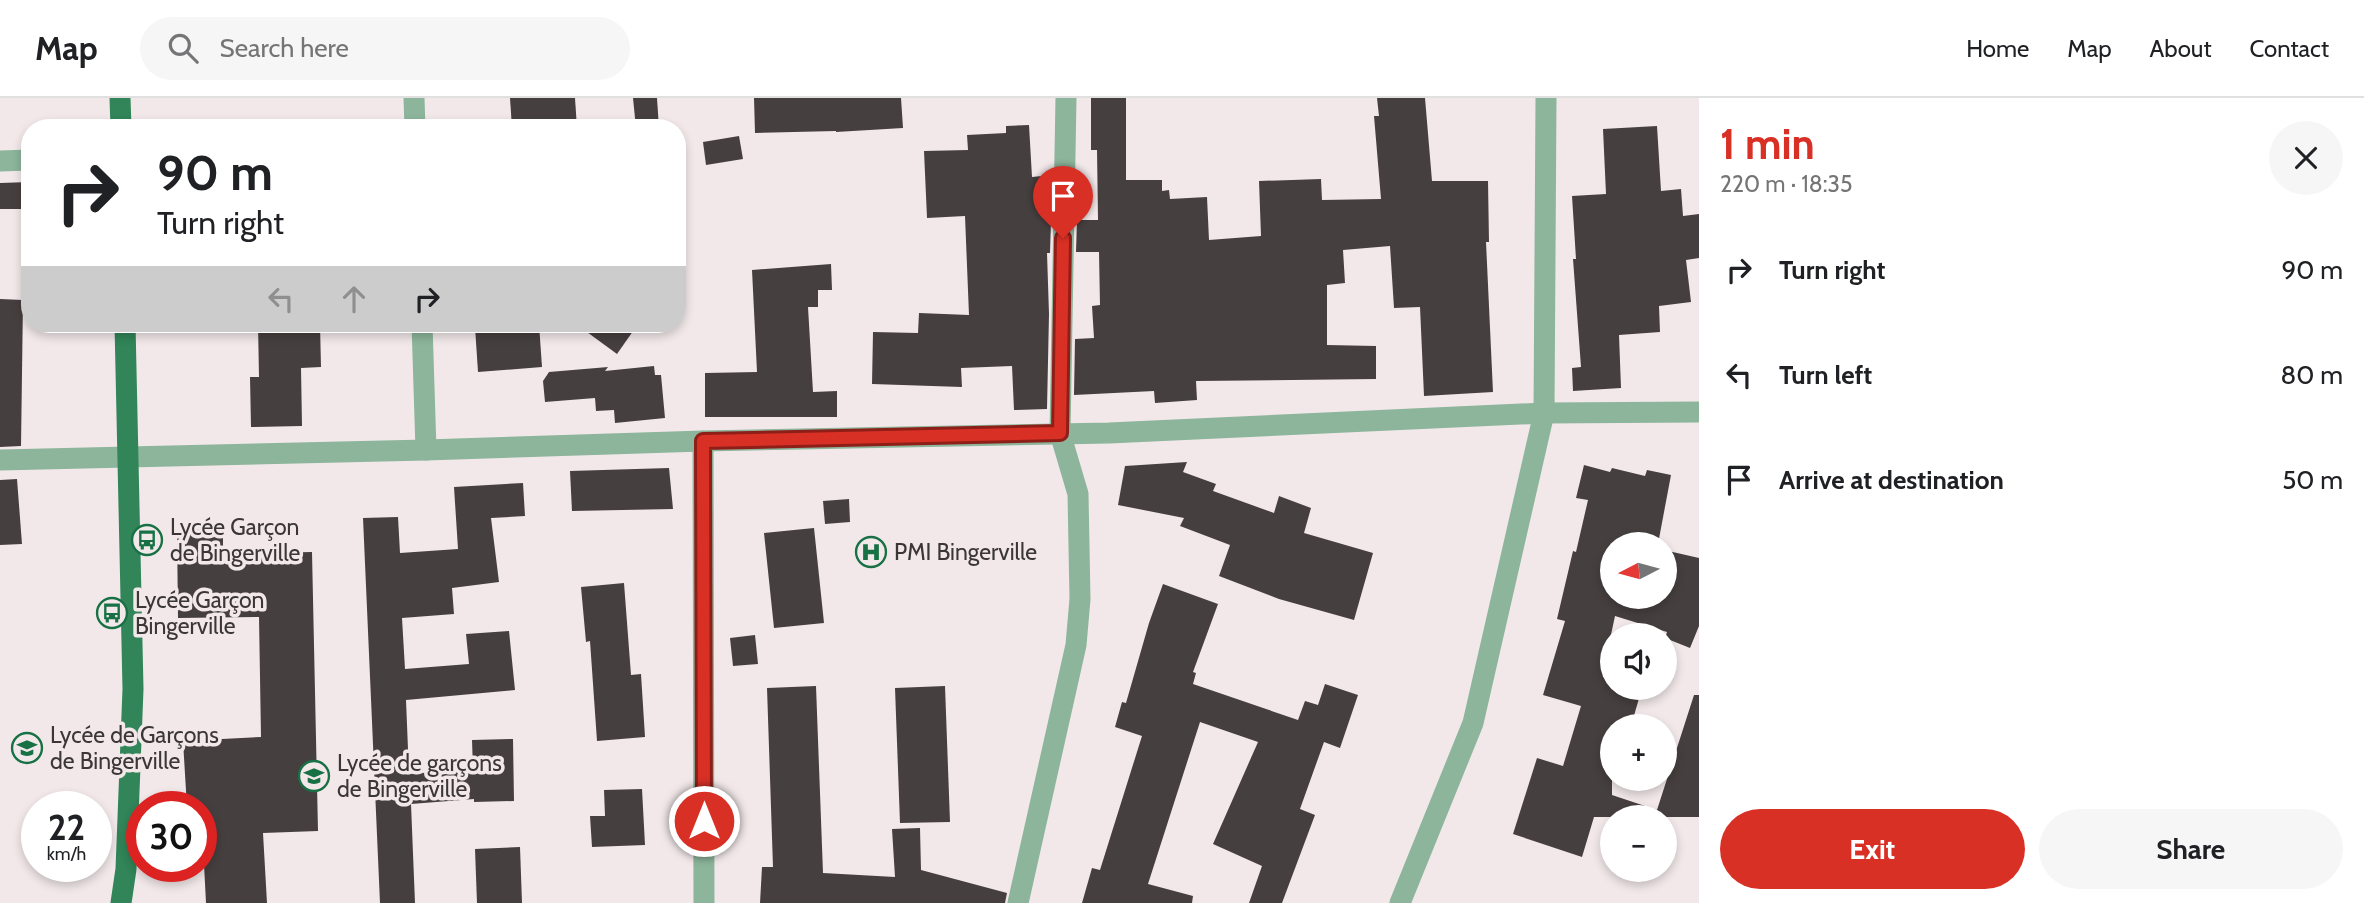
<!DOCTYPE html>
<html lang="en">
<head>
<meta charset="utf-8">
<style>
	body { margin:0; font-family:Cabin,sans-serif; background:#f6f6f6; color:#202124; height:100vh; display:flex; flex-direction:column; font-size:26px; white-space:nowrap }
	* { box-sizing:border-box; margin:0 }
	p { font-size:23px; color:#757577 }
	.icon { flex:none; width:38px; height:38px; fill:none; stroke:currentColor; stroke-width:2; stroke-linecap:round; stroke-linejoin:round }
	.map { position:relative; flex:1; overflow:hidden }
	.panel { display:flex; flex-direction:column; background:#fff; width:665px }
	.panel>* { flex:none }
	.banner { position:absolute; left:21px; top:21px; width:665px; height:214px; border-radius:28px; box-shadow:0 4px 10px #0003; background:#fff; color:#202124; overflow:hidden }
	.needle { width:46px; rotate:264deg }
	.buttons { position:absolute; left:1600px; top:434px; display:grid; gap:14px }
	.buttons a { display:grid; place-items:center; width:77px; height:77px; border-radius:50%; background:#fff; box-shadow:0 4px 10px #0003; font-size:35px }
	.speed { position:absolute; left:21px; top:693px; display:flex; gap:14px; font-size:35px; font-weight:700; text-align:center }
	.speed>* { display:grid; place-content:center; width:91px; height:91px; border-radius:50%; background:#fff; box-shadow:0 4px 10px #0003; line-height:1 }
	.speed small { font-size:18px; font-weight:400 }
	.speed .limit { border:10px solid #d22; background:#fff; color:#111 }
	.pin { position:absolute; display:grid; place-items:center; width:60px; height:60px; color:#fff; margin:-72px -30px; border-radius:50% 50% 50% 0; rotate:-45deg; box-shadow:0 0 7px #0007 }
	.pin .icon { rotate:45deg }
	.me { position:absolute; width:77px; margin:-38px; rotate:0deg; stroke-linejoin:round; filter:drop-shadow(0 0 5px #0008) }
	.turn { display:flex; align-items:center; gap:24px; height:147px; padding:0 21px; font-size:32px }
	.turn .icon { width:91px; height:91px; stroke-width:2.5 }
	.turn b { display:block; font-size:49px; line-height:60px }
	.lanes { display:flex; align-items:center; height:66px; padding:0 21px; background:#0003; justify-content:center; gap:35px; direction:ltr }
	.lanes .off { opacity:.35 }
	.round { display:grid; place-items:center; flex:none; width:74px; height:74px; border-radius:37px; background:#f6f6f6 }
	.summary { display:flex; align-items:center; justify-content:space-between; height:119px; padding:0 21px }
	h1 { font-size:42px; font-weight:700; line-height:52px; color:#d93025 }
	.action { display:flex; gap:14px; margin-top:auto; padding:14px 21px }
	.action a { flex:1; height:80px; border-radius:42px; background:#d93025; color:#fff; font-size:28px; font-weight:700; line-height:80px; text-align:center }
	.action a+a { background:#f6f6f6; color:#202124 }
	ul { padding:0; list-style:none }
	li { display:flex; align-items:center; gap:21px; height:105px; padding:0 21px }
	li div { flex:1 }
	li b { display:block; font-size:26px }
	li em { font-style:normal }
	header { display:flex; align-items:center; gap:42px; box-sizing:border-box; height:98px; padding:0 35px; background:#fff; border-bottom:2px solid #e0e0e0 }
	header strong { font-size:33px }
	nav { display:flex; gap:38px; margin-inline-start:auto; font-size:24px }
	.search { width:490px; height:63px; background:#f6f6f6; display:flex; align-items:center; gap:18px; box-sizing:border-box; padding:0 24px; border-radius:38px; color:#757577; font-size:26px }
	main { display:flex; flex:1; min-height:0 }
	.map>svg:first-child { display:block }
</style>
</head>
<body>
<header>
<strong>Map</strong>
<div class="search"><svg class="icon" aria-label="search" viewBox="0 0 24 24"><circle cx="10" cy="10" r="6"/><path d="M15 15l6 6"/></svg>Search here</div>
<nav><a>Home</a><a>Map</a><a>About</a><a>Contact</a></nav>
</header>
<main>
<div class="map">
<svg width="1699" height="805" viewBox="0 0 1699 805">
	<rect width="100%" height="100%" fill="#f2e8ea"/>
	<!-- building -->
	<g fill="#463f40">
		<polygon points="510,0 575,0 577,30 512,30"/>
		<polygon points="633,0 657,0 659,30 636,30"/>
		<polygon points="754,0 901,0 903,30 836,34 836,33 755,35"/>
		<polygon points="1091,0 1126,0 1126,82 1162,82 1162,93 1169,92 1170,101 1207,99 1209,142 1261,138 1259,83 1321,81 1322,102 1381,101 1374,18 1379,18 1377,0 1425,0 1432,83 1488,83 1489,144 1486,144 1493,294 1424,298 1420,209 1394,210 1390,148 1343,152 1345,185 1327,187 1327,247 1376,248 1376,281 1196,283 1197,302 1155,305 1154,293 1074,297 1075,241 1094,240 1092,208 1100,207 1099,154 1076,154 1077,122 1098,122 1097,52 1091,52"/>
		<polygon points="1029,27 1032,79 1042,78 1047,123 1051,123 1050,155 1047,155 1049,216 1047,311 1014,312 1012,268 961,270 962,289 872,286 873,234 918,235 919,215 969,217 965,118 927,120 924,53 968,52 967,37 1006,35 1006,28"/>
		<polygon points="1657,28 1661,93 1681,91 1683,118 1699,116 1699,160 1686,162 1691,204 1659,208 1660,234 1619,237 1621,290 1573,293 1572,270 1581,269 1573,161 1576,161 1572,98 1606,96 1603,31"/>
		<polygon points="739,38 743,61 706,67 703,44"/>
		<polygon points="30,84 30,111 0,111 0,85"/>
		<polygon points="831,166 832,192 818,192 818,209 808,209 813,294 837,293 837,319 705,319 705,275 757,274 752,172"/>
		<polygon points="0,201 23,202 21,348 0,349"/>
		<polygon points="258,226 320,226 321,269 301,270 302,328 251,329 250,279 259,279"/>
		<polygon points="518,226 539,226 542,269 478,274 475,229"/>
		<polygon points="576,226 638,226 617,256"/>
		<polygon points="654,268 655,277 661,277 665,320 615,325 614,312 596,313 595,300 545,304 543,283 549,274 608,269 605,273"/>
		<polygon points="1187,364 1183,374 1216,386 1213,393 1274,415 1279,398 1311,410 1304,435 1373,455 1354,522 1279,501 1219,478 1230,447 1180,428 1184,420 1118,407 1125,368"/>
		<polygon points="1584,367 1610,374 1612,370 1645,378 1647,372 1671,377 1658,446 1612,446 1612,499 1664,499 1664,452 1699,460 1699,528 1690,550 1665,540 1667,534 1615,518 1605,565 1612,567 1612,590 1642,590 1631,628 1612,628 1612,697 1657,712 1694,597 1699,597 1699,719 1594,719 1582,759 1513,736 1537,660 1563,668 1581,608 1543,597 1565,523 1557,521 1573,453 1576,454 1588,402 1576,400"/>
		<polygon points="669,370 673,411 572,413 570,373"/>
		<polygon points="17,381 22,446 0,447 0,382"/>
		<polygon points="523,385 525,418 491,420 499,484 452,490 454,516 402,520 405,571 469,566 466,536 509,533 515,592 406,602 409,676 473,671 472,642 513,641 514,703 474,704 474,701 411,706 415,805 380,805 363,420 398,419 400,455 458,451 454,389"/>
		<polygon points="849,401 850,424 825,426 823,403"/>
		<polygon points="814,430 824,525 774,530 764,435"/>
		<polygon points="223,431 223,456 312,454 318,733 263,735 267,805 206,805 201,709 187,709 183,643 261,639 259,519 178,520 177,432"/>
		<polygon points="624,485 631,577 641,576 645,639 597,643 590,543 586,544 581,489"/>
		<polygon points="1163,486 1218,506 1193,574 1196,575 1193,586 1298,622 1305,603 1318,607 1325,586 1358,597 1340,650 1324,644 1300,711 1315,717 1282,805 1249,805 1262,768 1213,746 1258,644 1200,624 1148,786 1193,798 1192,805 1082,805 1092,770 1100,772 1142,638 1115,629 1122,604 1126,605 1149,525"/>
		<polygon points="755,537 758,566 733,568 730,540"/>
		<polygon points="816,588 823,775 895,779 892,731 920,730 921,772 1007,795 1005,805 760,805 762,769 773,769 767,590"/>
		<polygon points="945,588 950,724 900,725 895,590"/>
		<polygon points="642,691 645,747 592,749 590,718 605,718 604,692"/>
		<polygon points="520,749 522,805 477,805 475,751"/>
	</g>
	<g fill="none" stroke-linecap="round" stroke-linejoin="round">
		<!-- minor -->
		<g stroke="#8cb59b" stroke-width="21">
			<polyline points="414,0 415,30"/>
			<polyline points="0,63 30,62"/>
			<polyline points="422,226 426,352"/>
			<polyline points="703,343 704,805"/>
			<polyline points="0,362 426,352 703,343 1109,335 1544,315 1699,314"/>
			<polyline points="1018,805 1076,547 1080,501 1078,396 1060,335 1066,0"/>
			<polyline points="1400,805 1473,625 1544,315 1546,0"/>
		</g>
		<!-- major -->
		<g stroke="#318558" stroke-width="21">
			<polyline points="120,0 121,30"/>
			<polyline points="121,805 126,771 133,591 125,226"/>
		</g>
	</g>
	<g fill="none" stroke-linecap="round" stroke-linejoin="round">
		<!-- route casing -->
		<g stroke="#8d1f18" stroke-width="18">
			<polyline id="route" points="704,723 703,343 1060,335 1063,140"/>
		</g>
		<!-- route -->
		<use href="#route" stroke="#d93025" stroke-width="12"/>
	</g>
	<!-- icons -->
	<defs>
		<g id="bus-ring" transform="scale(1.575)"><circle r="9.5" fill="#f2e8ea" stroke="#177145" stroke-width="1.5"/><path d="M-5-6H5V4H4V6H2V4H-2V6H-4V4H-5ZM-3.5-4V0h7V-4ZM-3.5 1.2v1.5H-2V1.2ZM2 1.2v1.5H3.5V1.2Z" fill="#177145"/></g>
		<g id="hospital-ring" transform="scale(1.575)"><circle r="9.5" fill="#f2e8ea" stroke="#177145" stroke-width="1.5"/><path d="M-5-5h3v3.5h4V-5h3V5h-3V1.5h-4V5h-3Z" fill="#177145"/></g>
		<g id="school-ring" transform="scale(1.575)"><circle r="9.5" fill="#f2e8ea" stroke="#177145" stroke-width="1.5"/><path d="M0-5L7-2L0 1L-7-2ZM-4 1L0 2.5L4 1V4Q0 6-4 4Z" fill="#177145"/></g>
	</defs>
	<g fill-rule="evenodd">
		<use href="#bus-ring" x="147" y="442"/>
		<use href="#hospital-ring" x="871" y="454"/>
		<use href="#bus-ring" x="112" y="515"/>
		<use href="#school-ring" x="27" y="650"/>
		<use href="#school-ring" x="314" y="678"/>
	</g>
	<g text-anchor="middle" dominant-baseline="central" stroke-width="7" stroke-linejoin="round" paint-order="stroke">
		<!-- poi labels -->
		<g font-size="23" fill="#3b3738" stroke="#f2e8ea" text-anchor="start">
			<text x="170" y="429">Lycée Garçon<tspan x="170" dy="26">de Bingerville</tspan></text>
			<text x="894" y="454">PMI Bingerville</text>
			<text x="135" y="502">Lycée Garçon<tspan x="135" dy="26">Bingerville</tspan></text>
			<text x="50" y="637">Lycée de Garçons<tspan x="50" dy="26">de Bingerville</tspan></text>
			<text x="337" y="665">Lycée de garçons<tspan x="337" dy="26">de Bingerville</tspan></text>
		</g>
	</g>
</svg>
<div class="buttons">
<a><svg class="needle" viewBox="-14 -14 28 28"><path d="M0-13l5 13h-10z" fill="#e53935"/><path d="M0 13l5-13h-10z" fill="#757577"/></svg></a>
<a><svg class="icon" aria-label="sound" viewBox="0 0 24 24"><path d="M4 9h4l5-4v14l-5-4H4zM17 9q2 3 0 6"/></svg></a>
<a>+</a>
<a>−</a>
</div>
<div class="speed"><div>22<small>km/h</small></div><div class="limit">30</div></div>
<div class="pin" style="left:1063px;top:140px;background:#d93025"><svg class="icon" aria-label="arrive" viewBox="0 0 24 24"><path d="M6 21V4h12l-3 4 3 4H6"/></svg></div>
<svg class="me" style="left:704px;top:723px" viewBox="-20 -20 40 40"><circle r="17" fill="#d93025" stroke="#fff" stroke-width="3"/><path d="M0-11L8 9 0 5-8 9z" fill="#fff"/></svg>
<div class="banner">
<div class="turn"><svg class="icon" aria-label="right" viewBox="0 0 24 24"><path d="M7 20v-9h11M14 6l5 5-5 5"/></svg><div><b>90 m</b>Turn right</div></div>
<div class="lanes"><svg class="icon off" aria-label="left" viewBox="0 0 24 24"><path d="M17 20v-9H6M10 6l-5 5 5 5"/></svg><svg class="icon off" aria-label="ahead" viewBox="0 0 24 24"><path d="M12 20V5M6 11l6-6 6 6"/></svg><svg class="icon" aria-label="right" viewBox="0 0 24 24"><path d="M7 20v-9h11M14 6l5 5-5 5"/></svg></div>
</div>
</div>
<section class="panel">
<div class="summary"><div><h1>1 min</h1><p>220 m · 18:35</p></div><a class="round"><svg class="icon" aria-label="close" viewBox="0 0 24 24"><path d="M6 6l12 12M18 6L6 18"/></svg></a></div>
<ul>
<li><svg class="icon" aria-label="right" viewBox="0 0 24 24"><path d="M7 20v-9h11M14 6l5 5-5 5"/></svg><div><b>Turn right</b></div><em>90 m</em></li>
<li><svg class="icon" aria-label="left" viewBox="0 0 24 24"><path d="M17 20v-9H6M10 6l-5 5 5 5"/></svg><div><b>Turn left</b></div><em>80 m</em></li>
<li><svg class="icon" aria-label="arrive" viewBox="0 0 24 24"><path d="M6 21V4h12l-3 4 3 4H6"/></svg><div><b>Arrive at destination</b></div><em>50 m</em></li>
</ul>
<div class="action"><a>Exit</a><a>Share</a></div>
</section>
</main>
</body>
</html>
